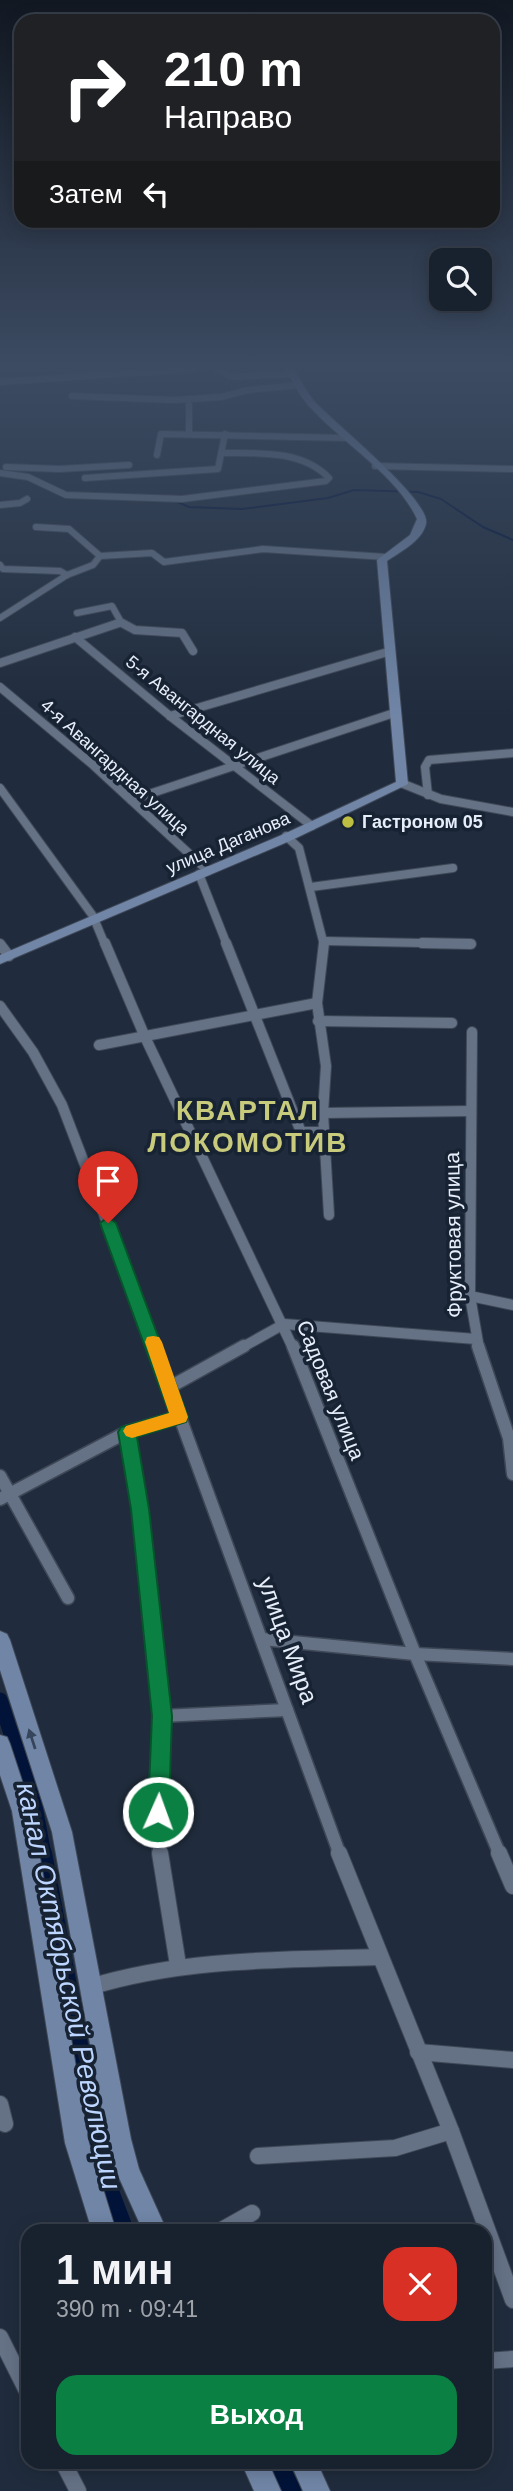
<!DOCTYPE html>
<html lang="ru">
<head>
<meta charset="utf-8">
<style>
	body { margin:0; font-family:Arial,sans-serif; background:#212936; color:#f1f3f6; height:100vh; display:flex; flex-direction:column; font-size:26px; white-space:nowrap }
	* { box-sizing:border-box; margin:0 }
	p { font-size:23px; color:#9fa3aa }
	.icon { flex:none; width:38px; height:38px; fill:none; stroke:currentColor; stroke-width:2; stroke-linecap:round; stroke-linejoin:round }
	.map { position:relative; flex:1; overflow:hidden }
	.details { position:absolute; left:21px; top:2224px; width:471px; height:245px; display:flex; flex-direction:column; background:#18212e; border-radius:21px; box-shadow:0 4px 18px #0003,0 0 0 2px #363e4a }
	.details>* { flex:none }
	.banner { position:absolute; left:14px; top:14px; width:486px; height:214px; border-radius:21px; box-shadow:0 4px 18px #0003,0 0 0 2px #363e4a; background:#202124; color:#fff; overflow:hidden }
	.tools { position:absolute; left:429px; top:248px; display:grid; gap:14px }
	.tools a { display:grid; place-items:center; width:63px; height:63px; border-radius:14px; background:#18212e; box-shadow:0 4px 18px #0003,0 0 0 2px #363e4a; font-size:35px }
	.pin { position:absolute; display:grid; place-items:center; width:60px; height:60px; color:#fff; margin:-72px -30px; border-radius:50% 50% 50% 0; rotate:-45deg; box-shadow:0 0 7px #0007 }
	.pin .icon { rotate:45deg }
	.me { position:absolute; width:77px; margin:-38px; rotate:2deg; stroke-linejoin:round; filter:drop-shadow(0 0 5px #0008) }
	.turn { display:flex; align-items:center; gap:24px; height:147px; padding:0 35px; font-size:32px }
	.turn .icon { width:91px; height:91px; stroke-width:2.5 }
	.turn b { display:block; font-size:49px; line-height:60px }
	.then { display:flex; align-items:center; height:66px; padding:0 35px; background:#0003; gap:14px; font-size:26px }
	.round { display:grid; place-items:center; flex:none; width:74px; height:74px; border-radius:21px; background:#212936 }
	.summary { display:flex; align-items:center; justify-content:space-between; height:119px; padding:0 35px }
	h1 { font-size:42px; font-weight:700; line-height:52px }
	.button { display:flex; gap:14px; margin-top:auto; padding:14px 35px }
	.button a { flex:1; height:80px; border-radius:21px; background:#0b8043; color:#fff; font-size:28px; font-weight:700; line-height:80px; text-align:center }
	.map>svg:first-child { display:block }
</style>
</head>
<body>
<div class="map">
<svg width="513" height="2491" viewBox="0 0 513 2491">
	<rect width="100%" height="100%" fill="#202c3d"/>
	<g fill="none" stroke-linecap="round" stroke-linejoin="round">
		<!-- stream -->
		<polyline stroke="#011338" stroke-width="2" points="173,500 189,507 242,509 328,498 354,490 418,492 441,499 483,527 513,540"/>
		<!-- canal-far1 -->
		<polyline stroke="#011338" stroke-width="15" points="0,1700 35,1806 44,1855"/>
		<!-- canal -->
		<g stroke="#011338" stroke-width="18">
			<polyline points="43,1853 103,2173 125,2231"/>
			<polyline points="278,2462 292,2491"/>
		</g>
		<!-- minor-far4 casing -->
		<g stroke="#3f4857" stroke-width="8">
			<g id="minor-far4">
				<polyline points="217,369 231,377 293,374"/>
				<polyline points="0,382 193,369"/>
				<polyline points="72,396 174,400 221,397 248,390 299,385"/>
				<polyline points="189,405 189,433"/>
				<polyline points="157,455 161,434 347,438"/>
				<polyline points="375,466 513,469"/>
				<polyline points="6,467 59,469 129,465"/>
				<path d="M0,473L28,477L66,495L182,499L326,481L329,478C302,450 259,453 223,453"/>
				<polyline points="85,478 218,469 225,434"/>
				<polyline points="0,505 20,503 27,499"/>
				<polyline points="36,527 69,529 100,556"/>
				<polyline points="0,565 3,569 60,571 67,575"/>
				<polyline points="77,613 112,606 121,622"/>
				<polyline points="0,618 67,575 93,565 100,556 152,553 164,562 263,549 386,557"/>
				<polyline points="114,624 121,622 125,624"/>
			</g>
		</g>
		<!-- minor-far3 casing -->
		<g stroke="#3f4857" stroke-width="10">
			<g id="minor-far3">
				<polyline points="122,623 135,630 182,633 193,651"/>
				<polyline points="75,637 170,716 312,826"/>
				<polyline points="0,663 119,623"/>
				<polyline points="0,687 93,765 208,871"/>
				<polyline points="170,716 391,651"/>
				<polyline points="401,783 441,799 513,812"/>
				<polyline points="0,788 93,916 105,945"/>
				<polyline points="428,795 425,767 429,760 513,753"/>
				<polyline points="131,800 394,713"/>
				<polyline points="286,836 299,848 324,945"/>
				<polyline points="199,874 227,945"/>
				<polyline points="311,887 453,868"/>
				<polyline points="324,941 471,944"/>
			</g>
		</g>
		<!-- minor-far2 casing -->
		<g stroke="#3f4857" stroke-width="12">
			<g id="minor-far2">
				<polyline points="105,943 145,1037 293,1348"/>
				<polyline points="226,943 301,1132 324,1132"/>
				<polyline points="324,943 317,1003 326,1066 323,1113 329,1215"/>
				<polyline points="422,943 471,944"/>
				<polyline points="0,944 9,956"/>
				<polyline points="0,1006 33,1052 62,1105 155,1348"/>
				<polyline points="318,1021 452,1023"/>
				<polyline points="472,1032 470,1296 479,1348"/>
				<polyline points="99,1045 317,1003"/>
				<polyline points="323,1113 470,1111"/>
				<polyline points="470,1296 513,1305"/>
				<polyline points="241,1348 284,1324 476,1339"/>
			</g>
		</g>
		<!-- minor-far1 casing -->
		<g stroke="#3f4857" stroke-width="15">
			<g id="minor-far1">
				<polyline points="154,1346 340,1855"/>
				<polyline points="293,1346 415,1654 500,1855"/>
				<polyline points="478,1346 509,1438 513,1474"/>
				<polyline points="170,1387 244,1346"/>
				<polyline points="127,1432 140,1509 162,1716 157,1836 160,1855"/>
				<polyline points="0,1476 68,1598"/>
				<polyline points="0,1499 127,1432 179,1417"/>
				<polyline points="262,1639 415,1654 513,1659"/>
				<polyline points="162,1716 287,1710"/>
			</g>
		</g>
		<!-- minor casing -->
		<g stroke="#3f4857" stroke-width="18">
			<g id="minor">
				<polyline points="160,1853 178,1965"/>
				<polyline points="339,1853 451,2131 513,2300"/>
				<polyline points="499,1853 513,1886"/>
				<path d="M90,1987C185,1958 282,1960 380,1957"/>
				<polyline points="418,2052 513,2060"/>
				<polyline points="0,2104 5,2124"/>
				<polyline points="258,2156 395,2148 451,2131"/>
				<polyline points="220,2231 252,2213"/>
				<polyline points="0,2337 28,2393"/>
				<polyline points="485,2361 513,2359"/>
				<polyline points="63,2462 78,2491"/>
			</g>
		</g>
		<!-- secondary casing -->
		<g stroke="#3f4857" stroke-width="2">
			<g id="secondary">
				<path d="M286,369H294C300,380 306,391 314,401C332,421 432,501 426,524C422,541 400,552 387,561L408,784L292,840L0,964V955L284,834L396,782L377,560L410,535L417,519C397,475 341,442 309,406C299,395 293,382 286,369Z"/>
				<polygon points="0,1631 7,1634 10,1640 72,1832 131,2139 139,2169 167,2231 143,2231 116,2171 107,2139 52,1832 0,1670"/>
				<polygon points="0,1735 7,1737 10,1744 32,1811 89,2143 116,2231 92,2231 65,2143 12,1811 0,1775"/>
				<polygon points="241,2462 268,2462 281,2491 254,2491"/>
				<polygon points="290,2462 317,2462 330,2491 303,2491"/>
			</g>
		</g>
		<!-- minor-far4 -->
		<use href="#minor-far4" stroke="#657286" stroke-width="6"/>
		<!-- minor-far3 -->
		<use href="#minor-far3" stroke="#657286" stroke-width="8"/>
		<!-- minor-far2 -->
		<use href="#minor-far2" stroke="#657286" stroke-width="10"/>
		<!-- minor-far1 -->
		<use href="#minor-far1" stroke="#657286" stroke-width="12"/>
		<!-- minor -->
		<use href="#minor" stroke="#657286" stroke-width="16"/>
		<!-- secondary -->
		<use href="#secondary" fill="#7186a7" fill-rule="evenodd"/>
	</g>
	<!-- one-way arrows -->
	<defs><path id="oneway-solid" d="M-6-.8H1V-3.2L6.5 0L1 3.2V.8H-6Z" transform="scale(1.75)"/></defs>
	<use fill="#36455c" href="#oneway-solid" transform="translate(32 1739) rotate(-108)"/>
	<!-- sky -->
	<linearGradient id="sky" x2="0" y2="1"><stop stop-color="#121822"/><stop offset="0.51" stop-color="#3c4b62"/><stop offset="1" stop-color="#3c4b62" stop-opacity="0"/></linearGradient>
	<rect width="513" height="717" fill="url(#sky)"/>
	<!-- route -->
	<polygon fill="#0b8043" stroke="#07532c" stroke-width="2" points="108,1217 116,1223 188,1417 186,1422 137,1437 149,1509 172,1716 169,1812 166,1819 158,1822 151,1819 148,1812 152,1716 131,1509 118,1432 121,1427 169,1413 100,1223"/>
	<!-- slow -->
	<polygon fill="#f59e0b" points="153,1336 159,1337 162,1342 188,1417 186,1422 132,1438 126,1436 123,1431 126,1426 169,1413 145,1342 147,1337"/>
	<!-- markers -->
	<circle fill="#bebf42" stroke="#172233" stroke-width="2.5" cx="348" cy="822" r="7"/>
	<g text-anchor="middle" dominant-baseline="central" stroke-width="7" stroke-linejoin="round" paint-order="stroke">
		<!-- far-street labels -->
		<g font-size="18" fill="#e6eefa" stroke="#172233">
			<text transform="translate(203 720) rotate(39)">5-я Авангардная улица</text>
			<text transform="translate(115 767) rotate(42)">4-я Авангардная улица</text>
			<text transform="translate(228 843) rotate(-23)">улица Даганова</text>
		</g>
		<!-- far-poi labels -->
		<g font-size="18" font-weight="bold" fill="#e6eefa" stroke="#172233" text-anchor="start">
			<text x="362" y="822">Гастроном 05</text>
		</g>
		<!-- street labels -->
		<g font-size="21" fill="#e6eefa" stroke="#172233">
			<text transform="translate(453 1235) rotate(-91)">Фруктовая улица</text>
			<text transform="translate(331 1390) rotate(68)">Садовая улица</text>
		</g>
		<!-- near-street labels -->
		<g font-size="24" fill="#e6eefa" stroke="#172233">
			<text transform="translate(288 1640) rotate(70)">улица Мира</text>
		</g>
		<!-- district labels -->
		<g font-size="28" font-weight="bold" letter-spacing="2" fill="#c8ca7c" stroke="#172233">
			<text x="248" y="1110">КВАРТАЛ<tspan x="248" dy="32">ЛОКОМОТИВ</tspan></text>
		</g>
		<!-- near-water labels -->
		<g font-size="28" font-style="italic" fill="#bdd6ff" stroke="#172233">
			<text transform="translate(69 1986) rotate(78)">канал Октябрьской Революции</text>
		</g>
	</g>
</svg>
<div class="tools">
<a><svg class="icon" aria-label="search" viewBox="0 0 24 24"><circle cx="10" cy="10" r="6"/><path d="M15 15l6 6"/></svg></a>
</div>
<div class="pin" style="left:108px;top:1223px;background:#d93025"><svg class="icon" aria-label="arrive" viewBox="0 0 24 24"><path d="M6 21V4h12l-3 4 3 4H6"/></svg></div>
<svg class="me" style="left:158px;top:1812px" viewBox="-20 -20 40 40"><circle r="17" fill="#0b8043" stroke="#fff" stroke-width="3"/><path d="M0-11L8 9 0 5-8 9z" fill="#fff"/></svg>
<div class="banner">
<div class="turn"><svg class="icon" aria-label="right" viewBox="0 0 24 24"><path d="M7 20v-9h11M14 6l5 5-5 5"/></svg><div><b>210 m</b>Направо</div></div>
<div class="then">Затем<svg class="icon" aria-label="left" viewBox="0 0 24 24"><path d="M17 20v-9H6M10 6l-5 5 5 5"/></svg></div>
</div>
<section class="details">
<div class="summary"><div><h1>1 мин</h1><p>390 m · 09:41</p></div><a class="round" style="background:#d93025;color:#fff"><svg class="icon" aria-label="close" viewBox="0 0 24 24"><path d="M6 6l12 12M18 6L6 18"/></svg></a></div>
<div class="button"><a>Выход</a></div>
</section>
</div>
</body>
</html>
